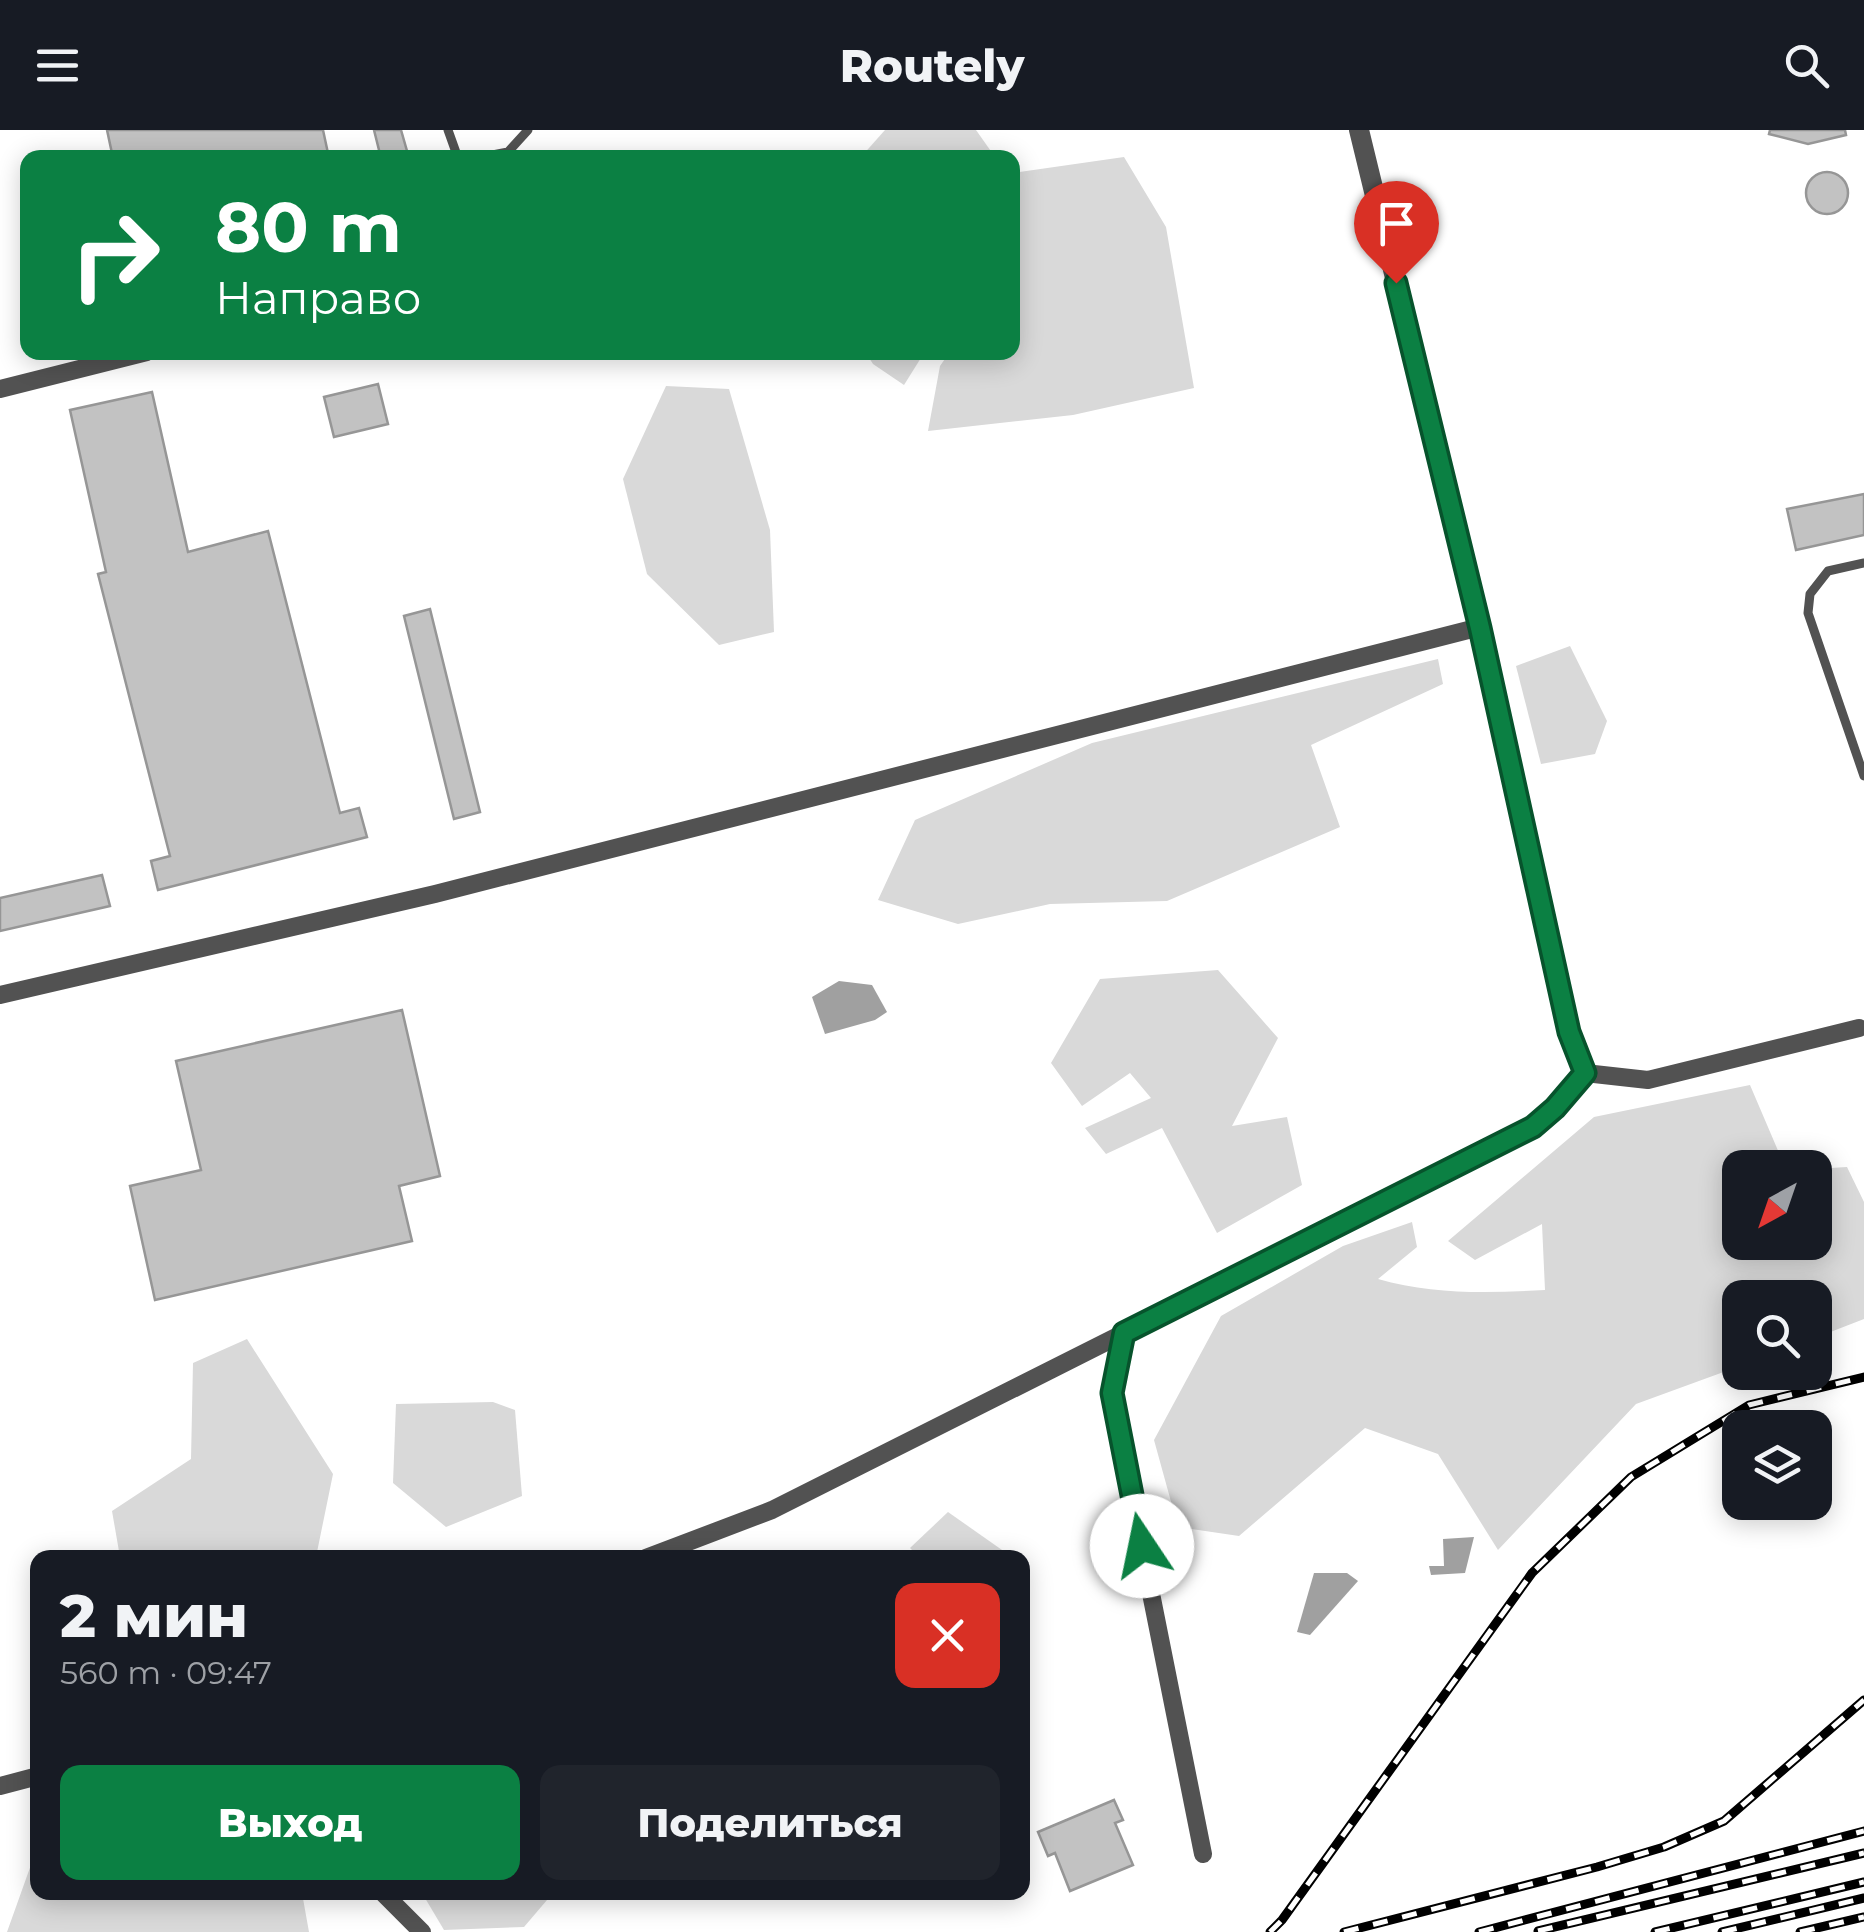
<!DOCTYPE html>
<html lang="ru">
<head>
<meta charset="utf-8">
<style>
	body { margin:0; font-family:Montserrat,sans-serif; background:#20242c; color:#f1f3f6; height:100vh; display:flex; flex-direction:column; font-size:38px; white-space:nowrap }
	* { box-sizing:border-box; margin:0 }
	p { font-size:32px; color:#9ea1a6 }
	.icon { flex:none; width:55px; height:55px; fill:none; stroke:currentColor; stroke-width:2; stroke-linecap:round; stroke-linejoin:round }
	.map { position:relative; flex:1; overflow:hidden }
	.drawer { position:absolute; left:30px; top:1420px; width:1000px; height:350px; display:flex; flex-direction:column; background:#171b24; border-radius:20px; box-shadow:0 5px 25px #0003 }
	.drawer>* { flex:none }
	.hud { position:absolute; left:20px; top:20px; width:1000px; height:210px; border-radius:20px; box-shadow:0 5px 25px #0003; background:#0b8043; color:#fff; overflow:hidden }
	.needle { width:65px; rotate:220deg }
	.fabs { position:absolute; left:1722px; top:1020px; display:grid; gap:20px }
	.fabs a { display:grid; place-items:center; width:110px; height:110px; border-radius:20px; background:#171b24; box-shadow:0 5px 25px #0003; font-size:50px }
	.pin { position:absolute; display:grid; place-items:center; width:85px; height:85px; color:#fff; margin:-102px -42px; border-radius:50% 50% 50% 0; rotate:-45deg; box-shadow:0 0 10px #0007 }
	.pin .icon { rotate:45deg }
	.me { position:absolute; width:110px; margin:-55px; rotate:349deg; stroke-linejoin:round; filter:drop-shadow(0 0 8px #0008) }
	.turn { display:flex; align-items:center; gap:35px; height:210px; padding:0 30px; font-size:45px }
	.turn .icon { width:130px; height:130px; stroke-width:2.5 }
	.turn b { display:block; font-size:70px; line-height:85px }
	.round { display:grid; place-items:center; flex:none; width:105px; height:105px; border-radius:20px; background:#20242c }
	.headline { display:flex; align-items:center; justify-content:space-between; height:170px; padding:0 30px }
	h1 { font-size:60px; font-weight:800; line-height:75px }
	.action { display:flex; gap:20px; margin-top:auto; padding:20px 30px }
	.action a { flex:1; height:115px; border-radius:20px; background:#0b8043; color:#fff; font-size:40px; font-weight:800; line-height:115px; text-align:center }
	.action a+a { background:#20242c; color:#f1f3f6 }
	header { display:flex; justify-content:space-between; align-items:center; height:130px; padding:0 30px; background:#171b24; font-size:45px; font-weight:800 }
	.map>svg:first-child { display:block }
</style>
</head>
<body>
<header><svg class="icon" aria-label="menu" viewBox="0 0 24 24"><path d="M4 6h16M4 12h16M4 18h16"/></svg>Routely<svg class="icon" aria-label="search" viewBox="0 0 24 24"><circle cx="10" cy="10" r="6"/><path d="M15 15l6 6"/></svg></header>
<div class="map">
<svg width="1864" height="1802" viewBox="0 0 1864 1802">
	<rect width="100%" height="100%" fill="#fff"/>
	<!-- green -->
	<g fill="#d9d9d9">
		<polygon points="885,0 976,0 995,27 861,27"/>
		<polygon points="1124,27 1166,97 1194,258 1073,285 928,301 940,236 949,223 1012,222 1013,43"/>
		<polygon points="866,223 924,223 904,255 873,234"/>
		<polygon points="666,256 729,259 770,400 774,502 719,515 647,444 623,349"/>
		<polygon points="1570,516 1607,591 1595,624 1541,634 1516,536"/>
		<polygon points="1438,529 1443,554 1311,615 1340,697 1167,771 1050,774 958,794 878,770 915,690 1092,613"/>
		<polygon points="1218,840 1278,908 1232,996 1287,987 1302,1055 1217,1103 1162,998 1106,1024 1085,998 1151,968 1130,943 1082,976 1051,933 1100,849"/>
		<path d="M1750,955L1785,1037L1740,1038V1112H1815V1039L1847,1037L1864,1072V1189L1815,1208V1168H1740V1236L1636,1274L1498,1420L1438,1324L1365,1298L1239,1406L1178,1397L1154,1310L1221,1186L1343,1116L1412,1092L1417,1117L1378,1149C1433,1165 1489,1163 1545,1160L1542,1094L1475,1130L1448,1111L1594,987Z"/>
		<polygon points="247,1209 333,1344 316,1427 120,1427 112,1381 191,1329 193,1233"/>
		<polygon points="493,1272 515,1280 522,1366 446,1397 393,1353 396,1274"/>
		<polygon points="948,1382 1012,1427 919,1427 910,1418"/>
		<polygon points="37,1718 38,1762 302,1763 309,1802 7,1802"/>
		<polygon points="422,1763 553,1763 524,1797 444,1800"/>
	</g>
	<!-- water -->
	<g fill="#a0a0a0">
		<polygon points="839,851 872,855 887,882 875,890 825,904 812,867"/>
		<polygon points="1474,1407 1465,1443 1431,1445 1429,1436 1444,1436 1443,1409"/>
		<polygon points="1314,1443 1347,1443 1358,1451 1310,1505 1297,1502"/>
	</g>
	<!-- building -->
	<g fill="#c2c2c2" stroke="#969696" stroke-width="2.5">
		<polygon points="107,0 323,0 329,28 113,28"/>
		<polygon points="374,0 401,0 409,28 381,28"/>
		<polygon points="1770,0 1845,0 1846,5 1808,14 1769,4"/>
		<circle cx="1827" cy="63" r="21"/>
		<polygon points="378,254 388,294 334,307 324,267"/>
		<polygon points="152,262 188,422 268,401 340,683 359,678 367,707 158,760 151,731 170,726 98,444 106,442 70,280"/>
		<polygon points="1864,364 1864,405 1796,420 1787,379"/>
		<polygon points="430,479 480,682 454,689 404,486"/>
		<polygon points="102,745 110,776 0,801 0,768"/>
		<polygon points="402,880 440,1046 399,1056 412,1111 155,1170 130,1056 201,1040 176,931"/>
		<polygon points="1114,1670 1123,1690 1115,1693 1133,1735 1070,1761 1055,1723 1048,1726 1038,1702"/>
	</g>
	<g fill="none" stroke-linecap="round" stroke-linejoin="round">
		<!-- service -->
		<g stroke="#525252" stroke-width="9">
			<polyline points="448,0 458,28"/>
			<polyline points="477,28 508,22 528,0"/>
			<polyline points="1864,433 1828,441 1810,464 1808,483 1864,646"/>
		</g>
		<!-- minor -->
		<g stroke="#525252" stroke-width="18">
			<polyline points="0,259 147,222"/>
			<polyline points="0,865 435,764 1480,497 1569,902 1585,943 1648,950 1859,898"/>
			<polyline points="646,1428 772,1380 1124,1203"/>
			<polyline points="0,1656 38,1646"/>
			<polyline points="1203,1724 1111,1263 1124,1203 1533,997 1555,978 1585,943"/>
			<polyline points="382,1762 422,1802"/>
		</g>
		<!-- tertiary -->
		<polyline stroke="#525252" stroke-width="20" points="1359,0 1480,497"/>
		<!-- rail casing -->
		<g stroke="#000" stroke-width="9">
			<g id="rail">
				<polyline points="1538,1801 1864,1723"/>
				<polyline points="1270,1802 1282,1790 1532,1443 1631,1347 1749,1275 1864,1247"/>
				<polyline points="1344,1802 1597,1737 1664,1717 1724,1691 1864,1570"/>
				<polyline points="1479,1802 1864,1701"/>
				<polyline points="1655,1802 1864,1752"/>
				<polyline points="1722,1802 1864,1768"/>
				<polyline points="1800,1802 1864,1787"/>
			</g>
		</g>
		<!-- rail -->
		<use href="#rail" stroke="#fff" stroke-width="5" stroke-dasharray="15" stroke-linecap="butt"/>
	</g>
	<g fill="none" stroke-linecap="round" stroke-linejoin="round">
		<!-- route casing -->
		<g stroke="#07532c" stroke-width="25">
			<polyline id="route" points="1142,1416 1112,1263 1124,1203 1533,997 1555,978 1585,943 1569,902 1480,498 1396,153"/>
		</g>
		<!-- route -->
		<use href="#route" stroke="#0b8043" stroke-width="18"/>
	</g>
</svg>
<div class="fabs">
<a><svg class="needle" viewBox="-14 -14 28 28"><path d="M0-13l5 13h-10z" fill="#e53935"/><path d="M0 13l5-13h-10z" fill="#9ea1a6"/></svg></a>
<a><svg class="icon" aria-label="search" viewBox="0 0 24 24"><circle cx="10" cy="10" r="6"/><path d="M15 15l6 6"/></svg></a>
<a><svg class="icon" aria-label="layers" viewBox="0 0 24 24"><path d="M12 4l9 5-9 5-9-5zM3 14l9 5 9-5"/></svg></a>
</div>
<div class="pin" style="left:1396px;top:153px;background:#d93025"><svg class="icon" aria-label="arrive" viewBox="0 0 24 24"><path d="M6 21V4h12l-3 4 3 4H6"/></svg></div>
<svg class="me" style="left:1142px;top:1416px" viewBox="-20 -20 40 40"><circle r="19" fill="#fff"/><path d="M0-13L10 11 0 6-10 11z" fill="#0b8043"/></svg>
<div class="hud">
<div class="turn"><svg class="icon" aria-label="right" viewBox="0 0 24 24"><path d="M7 20v-9h11M14 6l5 5-5 5"/></svg><div><b>80 m</b>Направо</div></div>
</div>
<section class="drawer">
<div class="headline"><div><h1>2 мин</h1><p>560 m · 09:47</p></div><a class="round" style="background:#d93025;color:#fff"><svg class="icon" aria-label="close" viewBox="0 0 24 24"><path d="M6 6l12 12M18 6L6 18"/></svg></a></div>
<div class="action"><a>Выход</a><a>Поделиться</a></div>
</section>
</div>
</body>
</html>
